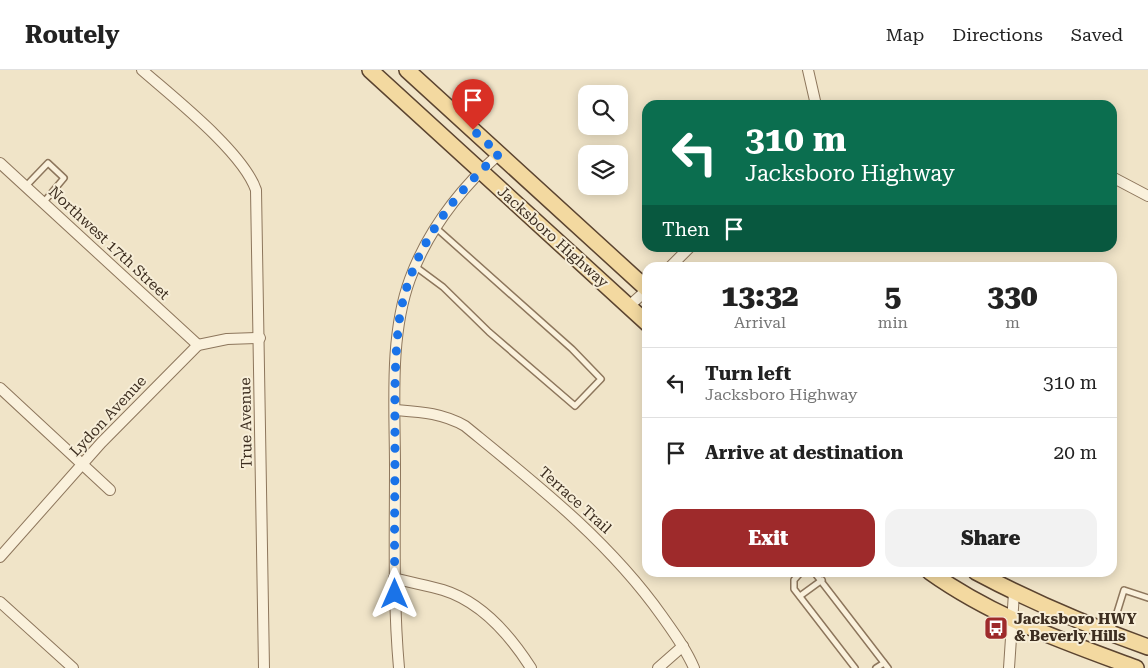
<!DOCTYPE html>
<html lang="en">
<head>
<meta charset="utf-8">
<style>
	body { margin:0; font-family:"Roboto Serif",serif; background:#f2f2f2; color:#222; height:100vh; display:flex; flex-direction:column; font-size:19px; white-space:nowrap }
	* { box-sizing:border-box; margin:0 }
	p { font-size:16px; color:#767676 }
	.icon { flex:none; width:28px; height:28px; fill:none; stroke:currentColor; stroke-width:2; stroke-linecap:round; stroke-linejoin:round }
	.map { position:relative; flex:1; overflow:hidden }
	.panel { position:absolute; left:642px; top:192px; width:475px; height:315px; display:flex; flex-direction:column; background:#fff; border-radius:15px; box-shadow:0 2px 12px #0003 }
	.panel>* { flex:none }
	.guide { position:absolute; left:642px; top:30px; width:475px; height:152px; border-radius:15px; box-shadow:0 2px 12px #0003; background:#0b6e4f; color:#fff; overflow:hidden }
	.buttons { position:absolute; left:578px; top:15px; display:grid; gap:10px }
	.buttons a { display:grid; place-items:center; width:50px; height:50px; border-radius:10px; background:#fff; box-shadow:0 2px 12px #0003; font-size:25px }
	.pin { position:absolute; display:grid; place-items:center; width:42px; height:42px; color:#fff; margin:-51px -21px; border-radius:50% 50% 50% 0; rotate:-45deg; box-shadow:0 0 5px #0007 }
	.pin .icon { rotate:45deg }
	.me { position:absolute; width:55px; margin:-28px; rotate:0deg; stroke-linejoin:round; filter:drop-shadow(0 0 4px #0008) }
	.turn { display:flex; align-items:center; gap:18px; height:105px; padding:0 20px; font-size:22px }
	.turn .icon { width:65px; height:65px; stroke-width:2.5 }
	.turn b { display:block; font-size:35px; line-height:42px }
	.then { display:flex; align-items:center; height:48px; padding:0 20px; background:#0003; gap:10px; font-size:19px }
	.eta { display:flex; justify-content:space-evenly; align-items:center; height:85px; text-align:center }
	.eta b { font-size:30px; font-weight:800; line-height:35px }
	.button { display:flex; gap:10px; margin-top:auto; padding:10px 20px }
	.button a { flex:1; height:58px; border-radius:15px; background:#9e2a2b; color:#fff; font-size:20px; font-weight:800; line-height:58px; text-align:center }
	.button a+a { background:#f2f2f2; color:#222 }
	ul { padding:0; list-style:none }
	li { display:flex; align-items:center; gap:15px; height:70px; padding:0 20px; border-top:1px solid #e0e0e0 }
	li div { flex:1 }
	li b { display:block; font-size:19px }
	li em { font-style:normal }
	header { display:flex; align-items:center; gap:30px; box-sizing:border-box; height:70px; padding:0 25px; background:#fff; border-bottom:1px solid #e0e0e0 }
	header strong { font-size:24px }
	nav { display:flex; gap:28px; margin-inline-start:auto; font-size:18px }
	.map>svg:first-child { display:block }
</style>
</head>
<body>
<header>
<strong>Routely</strong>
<nav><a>Map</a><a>Directions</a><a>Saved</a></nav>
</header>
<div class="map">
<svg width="1148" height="598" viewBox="0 0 1148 598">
	<rect width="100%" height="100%" fill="#f0e4c8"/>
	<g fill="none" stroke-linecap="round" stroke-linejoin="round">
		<!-- service casing -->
		<g stroke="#8d765c" stroke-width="8">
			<g id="service">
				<polyline points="25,117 48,93 64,108 43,133"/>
				<polyline points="416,197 443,217 489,262 575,336 601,309 572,279 435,157"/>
				<polyline points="801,502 794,510 794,519 855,598"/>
				<polyline points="814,502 888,598"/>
				<polyline points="800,526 822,510"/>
				<polyline points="1111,562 1124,520 1148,528"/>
				<polyline points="876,598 884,593"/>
			</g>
		</g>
		<!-- minor casing -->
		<g stroke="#8d765c" stroke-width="12">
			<g id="minor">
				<path d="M142,0C174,28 243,82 256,120L264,598"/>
				<polyline points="808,0 816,35"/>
				<polyline points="0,93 198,275"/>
				<polyline points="1112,107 1148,126"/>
				<polyline points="669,198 689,178"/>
				<polyline points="629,236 648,219"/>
				<polyline points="0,318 110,420"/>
				<path d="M395,340C421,342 442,343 465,356C536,414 609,471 662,546C674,563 686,579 694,598"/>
				<polyline points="0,487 101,373 198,275 227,269 260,268"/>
				<path d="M394,508C411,513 427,515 443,520C482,532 510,565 531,598"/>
				<polyline points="0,532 73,598"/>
				<path d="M399,598C393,531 395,464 395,397C395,337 389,266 410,209C428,160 460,119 499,84"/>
				<polyline points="658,598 683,576"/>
				<polyline points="1009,598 1014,523"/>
			</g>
		</g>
		<!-- primary casing -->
		<g stroke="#5b4430" stroke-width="18">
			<g id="primary">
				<polyline points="370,0 648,254"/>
				<polyline points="407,0 648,220"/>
				<path d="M930,502C993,547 1065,572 1136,598"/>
				<path d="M976,502C1032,532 1089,556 1148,577"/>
			</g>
		</g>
		<!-- service -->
		<use href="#service" stroke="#faf1dc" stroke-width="5"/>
		<!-- minor -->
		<use href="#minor" stroke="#faf1dc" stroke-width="10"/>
		<!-- primary -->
		<use href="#primary" stroke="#f3d9a0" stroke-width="15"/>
	</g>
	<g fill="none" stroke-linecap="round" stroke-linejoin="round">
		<!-- route -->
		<path stroke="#1a73e8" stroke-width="9" stroke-dasharray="0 16.2" d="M395,524C394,474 395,425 395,375C395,338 394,299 398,261C404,191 448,129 499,84L473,60"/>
	</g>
	<!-- icons -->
	<defs>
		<g id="bus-square" transform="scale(1.25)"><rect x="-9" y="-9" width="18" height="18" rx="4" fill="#9e2a2b" stroke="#f7eed8"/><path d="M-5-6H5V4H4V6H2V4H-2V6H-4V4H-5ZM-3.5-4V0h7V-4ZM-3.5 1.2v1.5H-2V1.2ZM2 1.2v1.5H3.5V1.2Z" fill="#fff"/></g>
	</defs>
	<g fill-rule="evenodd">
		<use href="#bus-square" x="996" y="558"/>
	</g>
	<g text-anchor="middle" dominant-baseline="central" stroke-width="4" stroke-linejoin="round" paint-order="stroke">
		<!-- street labels -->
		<g font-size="15" fill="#3d2e20" stroke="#f7eed8">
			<text transform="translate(553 167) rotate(42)">Jacksboro Highway</text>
			<text transform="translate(109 173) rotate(43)">Northwest 17th Street</text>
			<text transform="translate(108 346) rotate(-47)">Lydon Avenue</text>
			<text transform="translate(246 353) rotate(-91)">True Avenue</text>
			<text transform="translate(575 430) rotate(42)">Terrace Trail</text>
		</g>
		<!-- poi labels -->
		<g font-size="15" font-weight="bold" fill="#3d2e20" stroke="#f7eed8" text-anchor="start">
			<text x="1014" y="549">Jacksboro HWY<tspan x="1014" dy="17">&amp; Beverly Hills</tspan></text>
		</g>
	</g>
</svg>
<div class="buttons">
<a><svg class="icon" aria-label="search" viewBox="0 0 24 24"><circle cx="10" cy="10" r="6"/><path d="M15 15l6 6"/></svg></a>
<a><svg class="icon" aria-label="layers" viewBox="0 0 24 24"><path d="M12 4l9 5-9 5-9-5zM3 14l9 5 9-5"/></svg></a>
</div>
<div class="pin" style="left:473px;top:60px;background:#d93025"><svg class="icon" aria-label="arrive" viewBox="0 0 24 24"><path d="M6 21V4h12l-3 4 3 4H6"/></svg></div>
<svg class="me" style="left:395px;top:524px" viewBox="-20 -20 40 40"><path d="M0-17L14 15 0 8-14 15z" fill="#1a73e8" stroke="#fff" stroke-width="4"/></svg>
<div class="guide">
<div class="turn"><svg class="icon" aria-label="left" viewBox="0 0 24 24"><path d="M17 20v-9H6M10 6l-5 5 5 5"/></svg><div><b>310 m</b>Jacksboro Highway</div></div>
<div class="then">Then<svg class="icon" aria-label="arrive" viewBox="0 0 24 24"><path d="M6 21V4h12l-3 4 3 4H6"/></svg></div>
</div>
<section class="panel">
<div class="eta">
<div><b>13:32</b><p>Arrival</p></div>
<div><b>5</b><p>min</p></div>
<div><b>330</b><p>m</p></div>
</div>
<ul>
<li><svg class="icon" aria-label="left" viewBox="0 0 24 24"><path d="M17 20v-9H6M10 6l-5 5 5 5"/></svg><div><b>Turn left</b><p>Jacksboro Highway</p></div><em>310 m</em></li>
<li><svg class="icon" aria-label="arrive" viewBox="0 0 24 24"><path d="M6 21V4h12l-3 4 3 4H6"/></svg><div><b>Arrive at destination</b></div><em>20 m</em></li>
</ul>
<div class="button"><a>Exit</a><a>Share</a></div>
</section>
</div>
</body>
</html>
